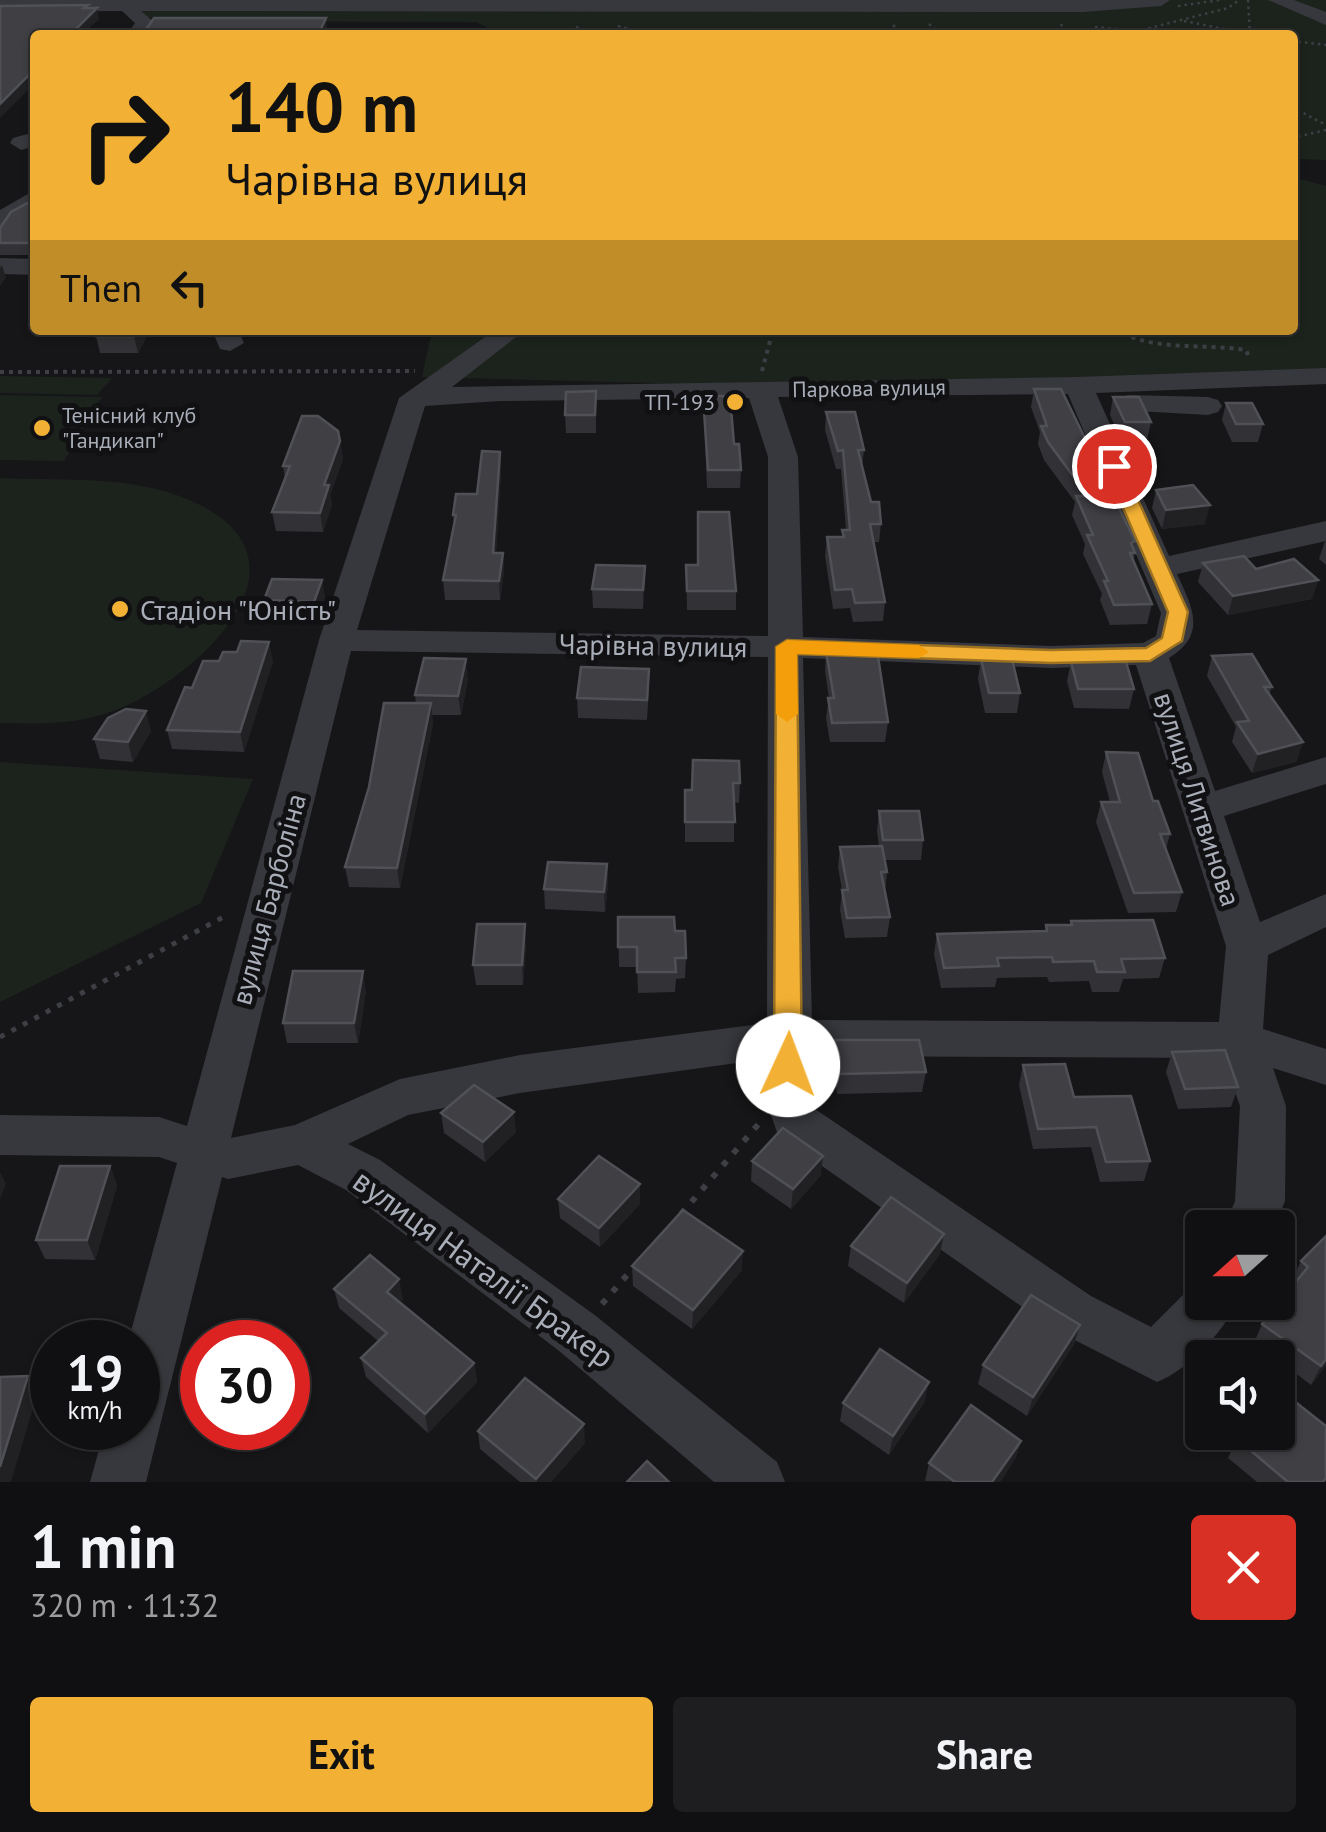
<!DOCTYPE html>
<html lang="en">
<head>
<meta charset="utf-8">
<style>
	body { margin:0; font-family:"PT Sans",sans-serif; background:#1e1e20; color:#f1f3f6; height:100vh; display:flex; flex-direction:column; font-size:38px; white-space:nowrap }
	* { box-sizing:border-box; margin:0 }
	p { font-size:32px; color:#9c9d9f }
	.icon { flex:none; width:55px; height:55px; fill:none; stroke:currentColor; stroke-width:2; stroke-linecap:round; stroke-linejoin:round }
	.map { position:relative; height:1482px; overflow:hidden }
	.sheet { display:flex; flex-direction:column; background:#101012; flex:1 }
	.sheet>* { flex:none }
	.guide { position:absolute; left:30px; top:30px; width:1268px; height:305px; border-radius:10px; box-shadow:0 2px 8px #0004,0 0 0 2px #303032; background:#f2b134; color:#111; overflow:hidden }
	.needle { width:65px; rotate:249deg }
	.controls { position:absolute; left:1185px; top:1210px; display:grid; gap:20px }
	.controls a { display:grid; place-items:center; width:110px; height:110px; border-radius:10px; background:#101012; box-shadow:0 2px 8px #0004,0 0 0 2px #303032; font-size:50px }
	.speed { position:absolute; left:30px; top:1320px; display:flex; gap:20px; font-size:50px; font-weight:700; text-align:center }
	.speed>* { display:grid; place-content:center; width:130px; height:130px; border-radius:50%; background:#101012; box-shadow:0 2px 8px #0004,0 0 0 2px #303032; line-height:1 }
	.speed small { font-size:25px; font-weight:400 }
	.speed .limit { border:15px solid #d22; background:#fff; color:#111 }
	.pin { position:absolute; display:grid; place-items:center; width:85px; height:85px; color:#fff; margin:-42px; border:5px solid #fff; border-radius:50%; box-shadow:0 2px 10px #0007 }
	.me { position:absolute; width:110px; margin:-55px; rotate:2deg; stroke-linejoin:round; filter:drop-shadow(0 0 8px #0008) }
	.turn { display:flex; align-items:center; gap:35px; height:210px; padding:0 30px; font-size:45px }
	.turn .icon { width:130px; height:130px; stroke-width:2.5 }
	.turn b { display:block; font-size:70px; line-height:85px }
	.then { display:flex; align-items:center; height:95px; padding:0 30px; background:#0003; gap:20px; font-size:38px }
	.round { display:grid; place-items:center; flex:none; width:105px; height:105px; border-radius:10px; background:#1e1e20 }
	.headline { display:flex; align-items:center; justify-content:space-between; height:170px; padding:0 30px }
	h1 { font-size:60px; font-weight:700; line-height:75px }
	.button { display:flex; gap:20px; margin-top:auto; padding:20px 30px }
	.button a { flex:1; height:115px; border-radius:10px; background:#f2b134; color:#111; font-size:40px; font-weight:700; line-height:115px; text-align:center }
	.button a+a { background:#1e1e20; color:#f1f3f6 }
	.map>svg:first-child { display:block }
</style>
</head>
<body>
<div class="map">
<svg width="1326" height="1482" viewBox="0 0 1326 1482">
	<rect width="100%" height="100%" fill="#161618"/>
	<!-- green -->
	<g fill="#1c231d">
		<polygon points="141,0 1326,0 1326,160 1298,159 1293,163 1292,35 503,35 476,22 166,21 142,16"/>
		<polygon points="1293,177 1326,186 1326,370 1066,378 693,384 422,377 432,330 1292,330"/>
		<polygon points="0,376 112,378 97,395 0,393"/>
		<polygon points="0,395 102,397 64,461 0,460"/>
		<path d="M0,478C66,481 142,474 202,506C322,569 186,685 113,711C76,725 39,724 0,723Z"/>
		<polygon points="0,762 253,779 201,903 0,1002"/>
	</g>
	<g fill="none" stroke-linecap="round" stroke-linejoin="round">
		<!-- path-far3 -->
		<g stroke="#3d3f44" stroke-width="2.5" stroke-dasharray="2.5 4" stroke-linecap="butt">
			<polyline points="1248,0 1250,34"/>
			<polyline points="1178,6 1220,0"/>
			<polyline points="1184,21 1234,31"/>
			<polyline points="929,24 942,35"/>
			<polyline points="1061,24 1064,30 1078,35"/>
			<polyline points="618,26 652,35"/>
			<polyline points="576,27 597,35"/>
			<polyline points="1095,27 1182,35"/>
			<polyline points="1142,30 1228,8 1239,0"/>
			<polyline points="1021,33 1042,33"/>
			<polyline points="883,35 895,25"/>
			<polyline points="1114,35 1127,33"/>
			<polyline points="1292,41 1326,45"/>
			<polyline points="1292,107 1326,125"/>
			<polyline points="1292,138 1326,130"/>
		</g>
		<!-- path-far2 -->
		<g stroke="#3d3f44" stroke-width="4" stroke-dasharray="4 5" stroke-linecap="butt">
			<path d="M1115,330C1157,352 1201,343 1246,350L1249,357"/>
			<polyline points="762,371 773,330"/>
			<polyline points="0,372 415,371"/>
		</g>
		<!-- path-far1 -->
		<polyline stroke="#3d3f44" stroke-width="5" stroke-dasharray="5 8" stroke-linecap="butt" points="0,1037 229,914"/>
		<!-- path -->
		<g stroke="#3d3f44" stroke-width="6" stroke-dasharray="6 10" stroke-linecap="butt">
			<polyline points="681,1214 762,1120"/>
			<polyline points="602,1304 634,1267"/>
		</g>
		<!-- minor -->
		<g fill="#37383d" fill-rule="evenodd">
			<polygon points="0,0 1170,0 1161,6 1083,12 141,11 154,22 147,35 127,35 135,23 122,11 0,12"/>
			<polygon points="1268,0 1294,0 1326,12 1326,25"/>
			<polygon points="35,132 35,146 21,150 10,143 13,138"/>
			<polygon points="35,190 35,208 0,228 0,210"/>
			<polygon points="0,258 35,259 35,275 0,274"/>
			<polygon points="212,330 238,330 244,343 230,351 220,349"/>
			<path d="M495,330H525L452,387L1078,377L1326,368V384L1096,393L1169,556L1326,521V541L1177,574C1192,607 1208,634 1169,658L1215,791L1326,757V784L1224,816L1260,922L1326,894V927L1268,955L1263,1029L1326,1049V1085L1273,1068L1286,1106L1285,1201L1274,1228H1224L1235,1201L1240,1106L1223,1058L811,1056L809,1092L815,1109L1091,1296L1151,1327L1193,1285L1202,1282V1302H1237C1223,1333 1188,1370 1157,1382L1055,1330L778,1135L763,1092L766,1059L520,1093L408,1115L348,1144L380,1160L596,1316L777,1462L785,1482H714L558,1350L346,1190L298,1165L228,1179L222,1177L146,1482H90L105,1428H138V1342H128L177,1163L159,1157L0,1155V1115L159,1117L187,1126L319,640L399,398ZM1068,394L1161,613L1156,636L1143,643L1051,646L803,637L798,457L778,397ZM749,398L768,457V636L357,630L425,406L500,401ZM351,651L768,657L767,1023L520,1055L400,1079L295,1125L231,1138ZM803,658L1051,668L1136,665L1226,946L1219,1022L812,1020Z"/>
			<polygon points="1128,395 1208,397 1218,400 1222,406 1218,412 1208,415 1118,410 1114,404 1118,398"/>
		</g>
	</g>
	<!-- wall -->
	<g fill="#323236">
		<polygon points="35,199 35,255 0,255 0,228"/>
		<polygon points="99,330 150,330 138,353 100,353 96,336"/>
		<polygon points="1034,389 1135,541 1134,561 1152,604 1147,624 1110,625 1100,600 1102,594 1083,554 1085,544 1072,515 1075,502 1044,460 1038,444 1040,432 1031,407"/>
		<polygon points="703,396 734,444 741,470 740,488 707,488"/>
		<polygon points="1113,397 1151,422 1147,440 1121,440 1110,415"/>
		<polygon points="1226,403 1263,424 1258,442 1232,442 1222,420"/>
		<polygon points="596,409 596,433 566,433 565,415"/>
		<polygon points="826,412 864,450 862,467 871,502 881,524 879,542 874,542 885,602 883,621 853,622 850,608 833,609 825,556 827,537 842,537 842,530 846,530 841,469 836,469 825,430"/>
		<polygon points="340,441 343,459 330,495 332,504 323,532 276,531 272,512 285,479 283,466"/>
		<polygon points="500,452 501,471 496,553 503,553 504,572 500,600 445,600 443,580 454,526 453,515 477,494"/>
		<polygon points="1156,490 1205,524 1162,529 1152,508"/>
		<polygon points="1326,538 1326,565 1319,559"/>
		<polygon points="1203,563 1318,580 1312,599 1228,615 1198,582"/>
		<polygon points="686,565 698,565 736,591 736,610 687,610"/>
		<polygon points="645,566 643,609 593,608 592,589"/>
		<polygon points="322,580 325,599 317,621 268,620 264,600"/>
		<polygon points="826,651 888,722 885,742 830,742 826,718 829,698 825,671"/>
		<polygon points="237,652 273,661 244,752 172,749 167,730 192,688 219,661"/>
		<polygon points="1212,656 1272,687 1269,695 1303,742 1296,762 1252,773 1232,742 1236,727 1207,676"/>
		<polygon points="981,659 1020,693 1017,713 985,713 978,679"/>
		<polygon points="1071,662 1134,689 1129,709 1074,708 1067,681"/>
		<polygon points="468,679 461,715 432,715 433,723 400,888 349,887 345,867 416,703 415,695"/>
		<polygon points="649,688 647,720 578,718 577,698"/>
		<polygon points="151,731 133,762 100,759 94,739"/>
		<polygon points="1106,752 1153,801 1170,834 1166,849 1182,892 1176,912 1128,913 1096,822 1101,802 1110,802 1102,772"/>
		<polygon points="693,760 740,783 739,803 734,802 734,842 685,842 685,790 692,790"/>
		<polygon points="879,811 923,840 921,860 885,860 887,872 885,892 890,917 887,937 845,938 840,910 842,890 838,867 840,847 879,846 877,831"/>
		<polygon points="607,864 608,884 605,912 545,909 544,889"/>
		<polygon points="618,917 675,931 686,958 685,978 676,979 675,992 638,993 637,967 619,967"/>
		<polygon points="1071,921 1165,958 1159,978 1123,979 1119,992 1092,992 1089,981 1049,982 1047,977 997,978 995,987 941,988 934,954 937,934 1045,931 1046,925 1070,925"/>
		<polygon points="526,944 523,985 476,985 473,965"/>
		<polygon points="366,991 358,1043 287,1043 283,1023"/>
		<polygon points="835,1040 926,1072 922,1092 837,1094 833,1060"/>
		<polygon points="1172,1052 1238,1087 1231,1107 1178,1109 1166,1072"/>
		<polygon points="1023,1065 1074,1097 1150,1161 1144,1181 1100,1182 1091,1147 1033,1149 1019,1085"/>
		<polygon points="441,1113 516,1132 485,1162 444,1133"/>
		<polygon points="752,1161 821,1175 791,1209 751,1181"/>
		<polygon points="110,1166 117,1186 95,1260 45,1259 36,1240"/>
		<polygon points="558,1199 640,1204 600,1247 560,1218"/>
		<polygon points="1326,1236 1326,1365 1311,1385 1278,1360 1278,1358 1274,1358 1254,1343 1262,1324 1295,1283 1292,1280 1301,1261"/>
		<polygon points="851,1246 940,1254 904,1303 848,1266"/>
		<polygon points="632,1266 742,1270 692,1329 633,1286"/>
		<polygon points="334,1289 403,1299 399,1302 474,1363 477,1382 428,1433 366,1377 361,1358 378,1341 339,1308"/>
		<polygon points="1080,1325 1074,1344 1027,1416 978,1384 983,1365"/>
		<polygon points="925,1401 889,1455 840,1421 843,1403"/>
		<polygon points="478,1431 585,1443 551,1482 520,1482 480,1449"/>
		<polygon points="1237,1439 1326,1482 1257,1482 1228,1458"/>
		<polygon points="1021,1441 1015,1459 1000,1482 925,1481 929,1463"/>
	</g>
	<!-- shaded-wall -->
	<g fill="#212124">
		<polygon points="88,5 90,15 97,8 99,19 82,35 70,35"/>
		<polygon points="326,18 328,35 318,35"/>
		<polygon points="35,69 35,83 0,118 0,104"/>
		<polygon points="2,265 6,278 0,286 0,268"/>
		<polygon points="137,330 150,330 138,353 134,336"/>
		<polygon points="340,441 343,459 330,495 332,504 323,532 320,513 324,485"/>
		<polygon points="500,452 501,471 495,572 493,553"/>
		<polygon points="1210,505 1205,524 1162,529 1166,510"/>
		<polygon points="503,553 504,572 500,600 499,581"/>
		<polygon points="645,566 645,585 643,609 643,590"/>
		<polygon points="322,580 325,599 317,621 314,602"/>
		<polygon points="1318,580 1312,599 1228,615 1233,596"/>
		<polygon points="269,642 273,661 244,752 240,732"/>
		<polygon points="466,659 468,679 461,715 458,696"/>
		<polygon points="431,703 433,723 400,888 397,868"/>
		<polygon points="146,711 151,731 133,762 128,742"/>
		<polygon points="1303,742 1296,762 1252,773 1258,754"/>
		<polygon points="607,864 608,884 605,912 604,892"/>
		<polygon points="525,924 526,944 523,985 522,965"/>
		<polygon points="363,971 366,991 358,1043 354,1023"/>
		<polygon points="514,1112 516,1132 485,1162 483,1142"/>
		<polygon points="823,1156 821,1175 791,1209 793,1189"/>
		<polygon points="110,1166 117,1186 95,1260 87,1240"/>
		<polygon points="0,1172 6,1184 0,1199"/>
		<polygon points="640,1184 640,1204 600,1247 599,1228"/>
		<polygon points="944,1234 940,1254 904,1303 907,1283"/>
		<polygon points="743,1251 742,1270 692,1329 693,1310"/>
		<polygon points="399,1279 403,1299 390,1311 387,1292"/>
		<polygon points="1080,1325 1074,1344 1027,1416 1033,1397"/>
		<polygon points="1326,1359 1326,1365 1311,1385 1321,1366"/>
		<polygon points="474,1363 477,1382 428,1433 425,1414"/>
		<polygon points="28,1376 37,1395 11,1482 0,1482 0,1467"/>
		<polygon points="929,1382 925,1401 889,1455 893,1436"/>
		<polygon points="584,1424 585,1443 551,1482 537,1482 536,1479"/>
		<polygon points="1021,1441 1015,1459 1000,1482 992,1482"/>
	</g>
	<!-- building -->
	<g fill="#3f3f44" stroke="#4f5156" stroke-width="2.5">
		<polygon points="88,5 84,8 97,8 70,35 35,35 35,69 0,104 0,6"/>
		<polygon points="154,18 326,18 318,35 142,35"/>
		<polygon points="35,199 35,243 0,243 0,228 11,212"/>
		<polygon points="99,330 137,330 134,336 96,336"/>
		<polygon points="1034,389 1061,389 1135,541 1131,543 1135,553 1130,553 1152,604 1114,605 1104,581 1108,581 1087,535 1093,535 1076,496 1088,496 1048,442 1041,426 1047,426"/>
		<polygon points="596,391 595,415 565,415 566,392"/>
		<polygon points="703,396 730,396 734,444 739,444 741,470 708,470"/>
		<polygon points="1113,397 1139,397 1151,422 1125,422"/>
		<polygon points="1226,403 1252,403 1263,424 1236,424"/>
		<polygon points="826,412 855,412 864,450 858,450 871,502 879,502 881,524 870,524 885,602 855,603 852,589 835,590 827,537 844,537 842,530 850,530 843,450 838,451"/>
		<polygon points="302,416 318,416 338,431 340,441 324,485 329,485 320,513 272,512 290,466 283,466"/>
		<polygon points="482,451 500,452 493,553 503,553 499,581 443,580 456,515 453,515 456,494 477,494"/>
		<polygon points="1193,485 1210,505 1166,510 1156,490"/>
		<polygon points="698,512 729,512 736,591 687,591 686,565 698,565"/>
		<polygon points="1244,556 1256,569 1294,559 1318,580 1233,596 1203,563"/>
		<polygon points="596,565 645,566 643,590 592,589"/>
		<polygon points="272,579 322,580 314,602 264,600"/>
		<polygon points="241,641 269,642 240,732 167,730 185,687 192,688 203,661 219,661 223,652 237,652"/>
		<polygon points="877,650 888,722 832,723 828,698 834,698 826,651"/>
		<polygon points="1252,654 1272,687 1264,687 1303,742 1258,754 1237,722 1249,721 1212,656"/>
		<polygon points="424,658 466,659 458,696 415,695"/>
		<polygon points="981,659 1012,659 1020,693 989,693"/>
		<polygon points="1071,662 1126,662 1134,689 1078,689"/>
		<polygon points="581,667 649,669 647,700 577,698"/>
		<polygon points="384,703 431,703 397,868 345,867 369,787"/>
		<polygon points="126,709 146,711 128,742 94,739 108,718"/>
		<polygon points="1106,752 1138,753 1153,801 1158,801 1170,834 1160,834 1182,892 1134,893 1101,802 1120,802"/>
		<polygon points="693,760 739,761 740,783 733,783 735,822 685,822 685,790 692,790"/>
		<polygon points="879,811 919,811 923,840 883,840"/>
		<polygon points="882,846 887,872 881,872 890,917 847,918 842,890 848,890 840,847"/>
		<polygon points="548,862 607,864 604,892 544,889"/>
		<polygon points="618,917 674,917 675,931 685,931 686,958 675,958 676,972 637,972 637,947 618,947"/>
		<polygon points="1153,920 1165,958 1121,959 1125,972 1097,972 1094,961 1053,962 1052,957 997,958 999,966 944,968 937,934 1047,931 1046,925 1072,925 1071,921"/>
		<polygon points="477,924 525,924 522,965 473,965"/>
		<polygon points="293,971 363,971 354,1023 283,1023"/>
		<polygon points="835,1040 919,1040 926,1072 840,1074"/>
		<polygon points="1225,1050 1238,1087 1185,1089 1172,1052"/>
		<polygon points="1065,1064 1074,1097 1131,1096 1150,1161 1106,1162 1096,1127 1038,1129 1023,1065"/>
		<polygon points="474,1085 514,1112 483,1142 441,1113"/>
		<polygon points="783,1128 823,1156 793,1189 752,1161"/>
		<polygon points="599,1156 640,1184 599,1228 558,1199"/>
		<polygon points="60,1166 110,1166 87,1240 36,1240"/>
		<polygon points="891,1197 944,1234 907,1283 851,1246"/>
		<polygon points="683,1210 743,1251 693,1310 632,1266"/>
		<polygon points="1326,1236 1326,1359 1321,1366 1262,1324 1308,1267 1301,1261"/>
		<polygon points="370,1255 399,1279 387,1292 474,1363 425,1414 361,1358 387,1333 334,1289"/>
		<polygon points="1031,1295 1080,1325 1033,1397 983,1365"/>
		<polygon points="880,1349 929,1382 893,1436 843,1403"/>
		<polygon points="28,1376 0,1467 0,1377"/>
		<polygon points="525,1378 584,1424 536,1479 478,1431"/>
		<polygon points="1279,1389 1326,1426 1326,1478 1323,1482 1288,1482 1237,1439 1242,1432 1278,1432 1278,1391"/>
		<polygon points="971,1405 1021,1441 992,1482 955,1482 929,1463"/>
		<polygon points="647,1461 669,1482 627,1482"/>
	</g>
	<!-- route -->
	<polygon fill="#f2b134" stroke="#9d7322" stroke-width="2.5" points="1114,460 1123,466 1188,612 1182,641 1150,661 1051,663 797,654 802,1065 798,1073 788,1076 778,1073 774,1065 776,647 787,640 1051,650 1146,648 1162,638 1168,612 1105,466"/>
	<!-- slow -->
	<polygon fill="#f59e0b" points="787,640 919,645 929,652 919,658 797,654 798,714 787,722 776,714 776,647"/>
	<!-- markers -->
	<g fill="#f2b134" stroke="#111113" stroke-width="4">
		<circle cx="735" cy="402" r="10"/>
		<circle cx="42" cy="428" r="10"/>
		<circle cx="120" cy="609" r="10"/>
	</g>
	<g text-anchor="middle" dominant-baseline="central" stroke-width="10" stroke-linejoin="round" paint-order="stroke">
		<!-- far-street labels -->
		<g font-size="22" fill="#a8adb8" stroke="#111113">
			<text transform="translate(869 388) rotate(-1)">Паркова вулиця</text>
		</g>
		<!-- far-poi labels -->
		<g font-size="22" fill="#a8adb8" stroke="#111113" text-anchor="end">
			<text x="715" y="402">ТП-193</text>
			<text x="62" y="415" text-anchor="start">Тенісний клуб<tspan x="62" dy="25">"Гандикап"</tspan></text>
		</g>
		<!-- poi labels -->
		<g font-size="28" fill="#a8adb8" stroke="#111113" text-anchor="start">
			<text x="140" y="609">Стадіон "Юність"</text>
		</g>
		<!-- street labels -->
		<g font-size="28" fill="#a8adb8" stroke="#111113">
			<text transform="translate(653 645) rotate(1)">Чарівна вулиця</text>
			<text transform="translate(1198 799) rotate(72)">вулиця Литвинова</text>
			<text transform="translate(268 899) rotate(-75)">вулиця Барболіна</text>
		</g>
		<!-- near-street labels -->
		<g font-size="32" fill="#a8adb8" stroke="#111113">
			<text transform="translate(484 1268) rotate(36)">вулиця Наталії Бракер</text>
		</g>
	</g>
</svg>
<div class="controls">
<a><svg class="needle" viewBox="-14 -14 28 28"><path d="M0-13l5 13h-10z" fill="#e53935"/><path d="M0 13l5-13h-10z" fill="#9c9d9f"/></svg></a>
<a><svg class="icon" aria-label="sound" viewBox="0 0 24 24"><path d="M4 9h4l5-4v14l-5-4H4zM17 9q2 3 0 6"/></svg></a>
</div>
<div class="speed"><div>19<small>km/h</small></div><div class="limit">30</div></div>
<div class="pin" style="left:1114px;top:466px;background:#d93025"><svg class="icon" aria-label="arrive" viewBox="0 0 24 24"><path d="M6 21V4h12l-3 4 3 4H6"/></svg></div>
<svg class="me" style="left:788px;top:1065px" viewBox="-20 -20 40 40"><circle r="19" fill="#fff"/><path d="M0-13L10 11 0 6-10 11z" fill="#f2b134"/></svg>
<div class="guide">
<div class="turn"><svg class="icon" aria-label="right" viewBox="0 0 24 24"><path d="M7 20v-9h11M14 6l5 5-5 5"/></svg><div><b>140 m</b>Чарівна вулиця</div></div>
<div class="then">Then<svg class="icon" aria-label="left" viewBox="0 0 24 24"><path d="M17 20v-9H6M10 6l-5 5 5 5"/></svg></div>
</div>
</div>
<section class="sheet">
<div class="headline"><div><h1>1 min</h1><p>320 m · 11:32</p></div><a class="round" style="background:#d93025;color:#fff"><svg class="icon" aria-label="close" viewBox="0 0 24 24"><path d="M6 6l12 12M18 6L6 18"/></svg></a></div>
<div class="button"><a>Exit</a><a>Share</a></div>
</section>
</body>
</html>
